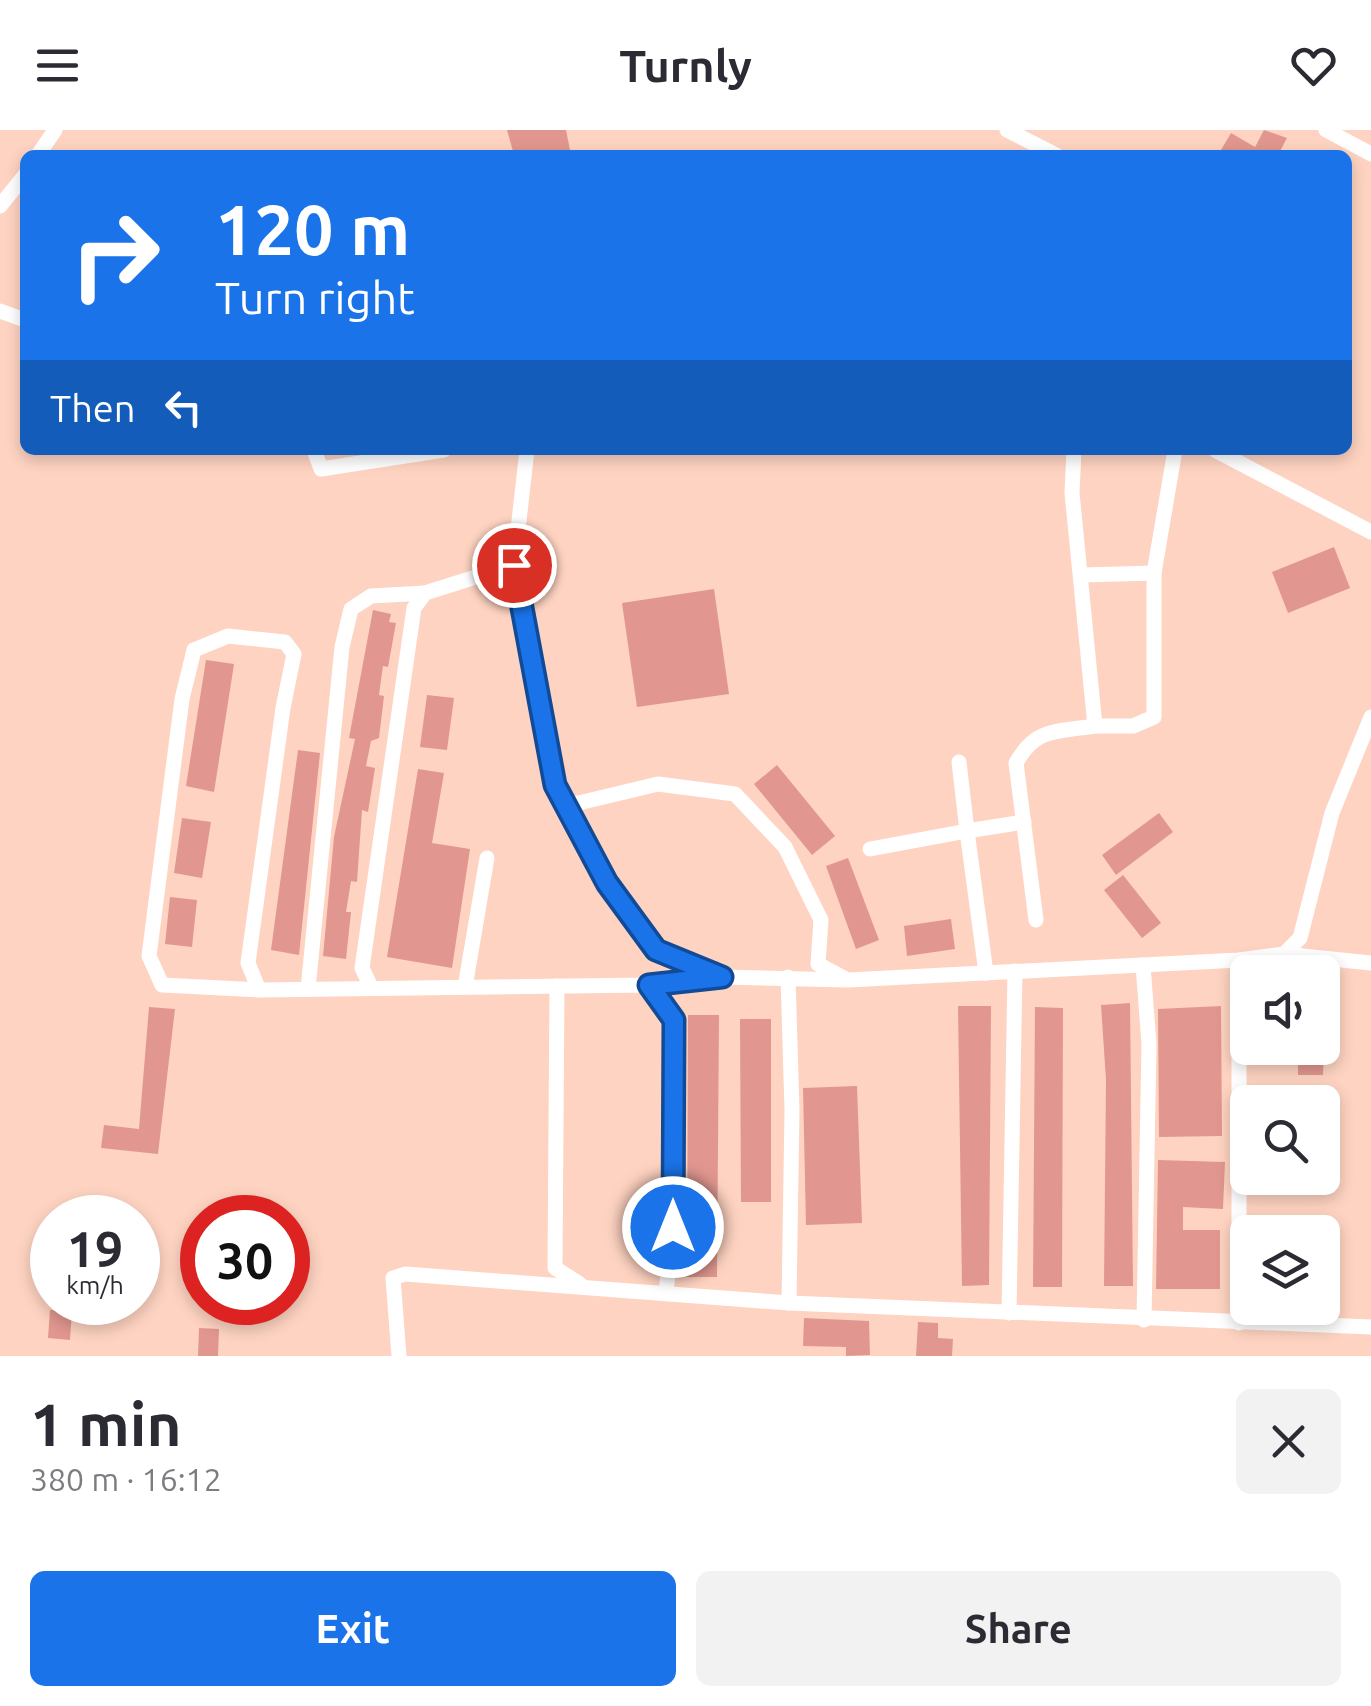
<!DOCTYPE html>
<html lang="en">
<head>
<meta charset="utf-8">
<style>
	body { margin:0; font-family:Ubuntu,sans-serif; background:#f2f2f3; color:#2b2b33; height:100vh; display:flex; flex-direction:column; font-size:38px; white-space:nowrap }
	* { box-sizing:border-box; margin:0 }
	p { font-size:32px; color:#7c7c81 }
	.icon { flex:none; width:55px; height:55px; fill:none; stroke:currentColor; stroke-width:2; stroke-linecap:round; stroke-linejoin:round }
	.map { position:relative; height:1226px; overflow:hidden }
	.sheet { display:flex; flex-direction:column; background:#fff; flex:1 }
	.sheet>* { flex:none }
	.hud { position:absolute; left:20px; top:20px; width:1332px; height:305px; border-radius:15px; box-shadow:0 5px 15px #0003; background:#1a73e8; color:#fff; overflow:hidden }
	.controls { position:absolute; left:1230px; top:825px; display:grid; gap:20px }
	.controls a { display:grid; place-items:center; width:110px; height:110px; border-radius:15px; background:#fff; box-shadow:0 5px 15px #0003; font-size:50px }
	.speed { position:absolute; left:30px; top:1065px; display:flex; gap:20px; font-size:50px; font-weight:700; text-align:center }
	.speed>* { display:grid; place-content:center; width:130px; height:130px; border-radius:50%; background:#fff; box-shadow:0 5px 15px #0003; line-height:1 }
	.speed small { font-size:25px; font-weight:400 }
	.speed .limit { border:15px solid #d22; background:#fff; color:#111 }
	.pin { position:absolute; display:grid; place-items:center; width:85px; height:85px; color:#fff; margin:-42px; border:5px solid #fff; border-radius:50%; box-shadow:0 2px 10px #0007 }
	.me { position:absolute; width:110px; margin:-55px; rotate:0deg; stroke-linejoin:round; filter:drop-shadow(0 0 8px #0008) }
	.turn { display:flex; align-items:center; gap:35px; height:210px; padding:0 30px; font-size:45px }
	.turn .icon { width:130px; height:130px; stroke-width:2.5 }
	.turn b { display:block; font-size:70px; line-height:85px }
	.then { display:flex; align-items:center; height:95px; padding:0 30px; background:#0003; gap:20px; font-size:38px }
	.round { display:grid; place-items:center; flex:none; width:105px; height:105px; border-radius:15px; background:#f2f2f3 }
	.summary { display:flex; align-items:center; justify-content:space-between; height:170px; padding:0 30px }
	h1 { font-size:60px; font-weight:600; line-height:75px }
	.primary-button { display:flex; gap:20px; margin-top:auto; padding:20px 30px }
	.primary-button a { flex:1; height:115px; border-radius:15px; background:#1a73e8; color:#fff; font-size:40px; font-weight:600; line-height:115px; text-align:center }
	.primary-button a+a { background:#f2f2f3; color:#2b2b33 }
	header { display:flex; justify-content:space-between; align-items:center; height:130px; padding:0 30px; background:#fff; font-size:45px; font-weight:600 }
	.map>svg:first-child { display:block }
</style>
</head>
<body>
<header><svg class="icon" aria-label="menu" viewBox="0 0 24 24"><path d="M4 6h16M4 12h16M4 18h16"/></svg>Turnly<svg class="icon" aria-label="heart" viewBox="0 0 24 24"><path d="M12 20l-8-8c-3-5 5-10 8-4 3-6 11-1 8 4z"/></svg></header>
<div class="map">
<svg width="1371" height="1226" viewBox="0 0 1371 1226">
	<rect width="100%" height="100%" fill="#fed3c1"/>
	<!-- building -->
	<g fill="#e19790">
		<polygon points="507,0 566,0 570,20 514,25"/>
		<polygon points="1264,0 1287,8 1278,25 1218,25 1231,3 1255,17"/>
		<polygon points="1334,417 1350,458 1288,483 1272,442"/>
		<polygon points="714,459 729,564 637,577 622,473"/>
		<polygon points="373,480 391,484 389,492 396,493 388,537 383,536 381,550 379,565 384,566 379,608 371,611 366,636 375,638 368,682 362,680 357,752 351,751 346,782 351,782 346,829 323,826 334,707 355,609 349,608"/>
		<polygon points="206,530 234,534 214,662 186,656"/>
		<polygon points="427,565 454,568 447,620 420,617"/>
		<polygon points="298,620 320,623 299,825 271,820"/>
		<polygon points="777,635 835,706 812,725 754,654"/>
		<polygon points="418,639 444,643 432,713 470,719 452,838 387,827"/>
		<polygon points="1159,683 1173,702 1116,745 1102,725"/>
		<polygon points="182,688 211,692 202,748 174,743"/>
		<polygon points="848,728 879,810 856,819 826,736"/>
		<polygon points="1123,745 1161,793 1142,808 1104,760"/>
		<polygon points="170,767 197,770 192,817 165,814"/>
		<polygon points="951,789 955,819 907,826 904,796"/>
		<polygon points="1130,873 1133,1156 1104,1156 1106,950 1101,875"/>
		<polygon points="958,876 991,876 989,1155 962,1156"/>
		<polygon points="1221,876 1222,1006 1159,1007 1158,879"/>
		<polygon points="149,877 175,879 158,1024 101,1018 104,995 139,999"/>
		<polygon points="1035,877 1063,878 1062,1157 1033,1157"/>
		<polygon points="688,885 719,885 717,1147 687,1147"/>
		<polygon points="740,889 771,889 771,1072 741,1072"/>
		<polygon points="1298,918 1324,918 1323,945 1298,945"/>
		<polygon points="857,956 862,1093 806,1095 803,958"/>
		<polygon points="1158,1030 1225,1032 1223,1079 1183,1077 1183,1100 1220,1100 1220,1159 1156,1159"/>
		<polygon points="50,1180 72,1181 70,1210 48,1208"/>
		<polygon points="804,1188 869,1191 870,1225 846,1226 846,1217 803,1216"/>
		<polygon points="918,1192 938,1193 938,1208 953,1209 952,1226 916,1226"/>
		<polygon points="199,1198 219,1199 218,1226 198,1226"/>
	</g>
	<g fill="none" stroke-linecap="round" stroke-linejoin="round">
		<!-- minor -->
		<g stroke="#fff" stroke-width="15">
			<polyline points="1007,0 1056,25"/>
			<polyline points="1326,0 1371,24"/>
			<polyline points="38,25 55,0"/>
			<polyline points="0,76 25,45"/>
			<polyline points="0,181 25,190"/>
			<polyline points="314,320 321,339 444,320"/>
			<polyline points="527,320 514,435 555,655 607,753 656,820 722,847 848,850 1239,830 1284,824 1300,808 1332,683 1371,587"/>
			<polyline points="1074,320 1072,363 1095,596 1133,596 1154,587 1154,443 1175,320"/>
			<polyline points="1215,320 1371,402"/>
			<polyline points="1083,445 1154,443"/>
			<polyline points="959,632 967,701 1024,692"/>
			<polyline points="566,676 658,654 735,664 785,717 821,790 818,834 844,848"/>
			<polyline points="870,719 967,701 986,843"/>
			<path d="M1036,790L1016,633C1036,597 1057,602 1095,596"/>
			<polyline points="1284,824 1371,833"/>
			<polyline points="1143,835 1149,914 1144,1190"/>
			<polyline points="788,847 792,980 789,1173"/>
			<polyline points="649,855 674,890 673,1097 666,1163"/>
			<polyline points="557,856 555,1138 580,1154"/>
			<polyline points="371,857 362,838 414,478 425,463 514,435"/>
			<polyline points="465,857 487,728"/>
			<polyline points="308,859 342,517 351,479 371,466 425,463"/>
			<polyline points="259,860 248,833 283,578 294,524 285,512 228,506 194,520 182,569 149,826 162,855 259,860 649,855 718,847"/>
			<polyline points="1009,1183 1015,841"/>
			<polyline points="1239,1193 1239,830"/>
			<polyline points="399,1226 393,1148 405,1144 789,1173 1371,1197"/>
		</g>
	</g>
	<g fill="none" stroke-linecap="round" stroke-linejoin="round">
		<!-- route casing -->
		<g stroke="#114b97" stroke-width="25">
			<polyline id="route" points="514,435 555,655 607,753 656,820 722,847 649,855 674,890 673,1097"/>
		</g>
		<!-- route -->
		<use href="#route" stroke="#1a73e8" stroke-width="18"/>
	</g>
</svg>
<div class="controls">
<a><svg class="icon" aria-label="sound" viewBox="0 0 24 24"><path d="M4 9h4l5-4v14l-5-4H4zM17 9q2 3 0 6"/></svg></a>
<a><svg class="icon" aria-label="search" viewBox="0 0 24 24"><circle cx="10" cy="10" r="6"/><path d="M15 15l6 6"/></svg></a>
<a><svg class="icon" aria-label="layers" viewBox="0 0 24 24"><path d="M12 4l9 5-9 5-9-5zM3 14l9 5 9-5"/></svg></a>
</div>
<div class="speed"><div>19<small>km/h</small></div><div class="limit">30</div></div>
<div class="pin" style="left:514px;top:435px;background:#d93025"><svg class="icon" aria-label="arrive" viewBox="0 0 24 24"><path d="M6 21V4h12l-3 4 3 4H6"/></svg></div>
<svg class="me" style="left:673px;top:1097px" viewBox="-20 -20 40 40"><circle r="17" fill="#1a73e8" stroke="#fff" stroke-width="3"/><path d="M0-11L8 9 0 5-8 9z" fill="#fff"/></svg>
<div class="hud">
<div class="turn"><svg class="icon" aria-label="right" viewBox="0 0 24 24"><path d="M7 20v-9h11M14 6l5 5-5 5"/></svg><div><b>120 m</b>Turn right</div></div>
<div class="then">Then<svg class="icon" aria-label="left" viewBox="0 0 24 24"><path d="M17 20v-9H6M10 6l-5 5 5 5"/></svg></div>
</div>
</div>
<section class="sheet">
<div class="summary"><div><h1>1 min</h1><p>380 m · 16:12</p></div><a class="round"><svg class="icon" aria-label="close" viewBox="0 0 24 24"><path d="M6 6l12 12M18 6L6 18"/></svg></a></div>
<div class="primary-button"><a>Exit</a><a>Share</a></div>
</section>
</body>
</html>
